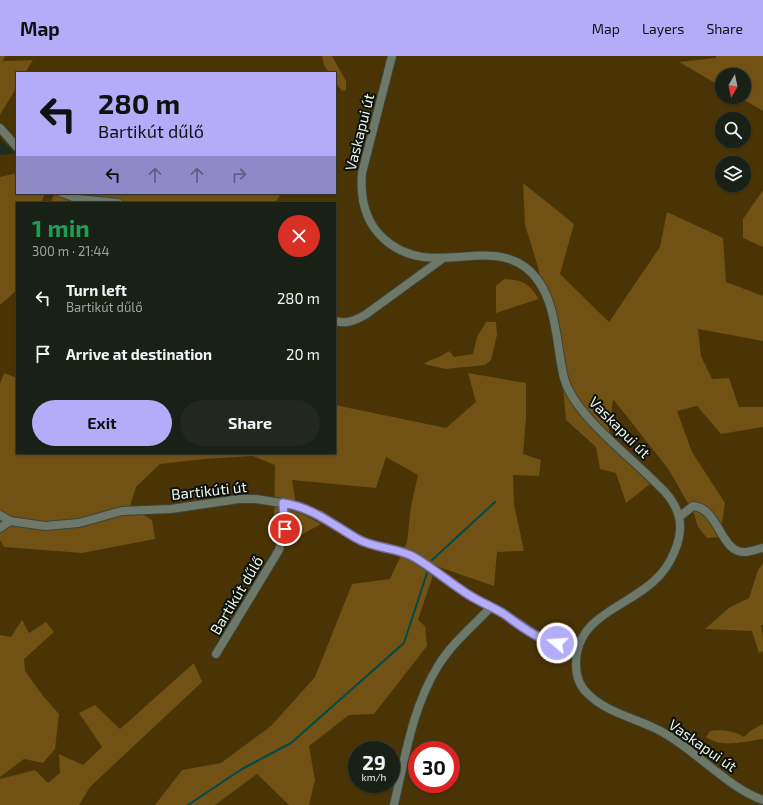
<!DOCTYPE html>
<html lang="en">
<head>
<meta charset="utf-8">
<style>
	body { margin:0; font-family:"Exo 2",sans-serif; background:#22281f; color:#f1f3f6; height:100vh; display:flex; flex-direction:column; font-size:15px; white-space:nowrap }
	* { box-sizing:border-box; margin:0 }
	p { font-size:13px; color:#9fa3a1 }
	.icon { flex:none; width:22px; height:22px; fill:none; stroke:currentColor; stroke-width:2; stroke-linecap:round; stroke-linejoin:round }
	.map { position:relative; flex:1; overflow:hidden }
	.sheet { position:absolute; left:16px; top:146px; width:320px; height:252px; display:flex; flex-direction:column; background:#192016; border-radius:0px; box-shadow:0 1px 3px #0004,0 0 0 1px #373e35 }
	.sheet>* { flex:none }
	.top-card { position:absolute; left:16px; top:16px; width:320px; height:122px; border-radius:0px; box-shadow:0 1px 3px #0004,0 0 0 1px #373e35; background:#b4acf9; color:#111; overflow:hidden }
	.needle { width:26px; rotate:189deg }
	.buttons { position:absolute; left:715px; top:12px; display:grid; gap:8px }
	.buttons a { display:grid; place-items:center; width:36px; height:36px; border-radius:50%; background:#192016; box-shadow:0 1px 3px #0004,0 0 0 1px #373e35; font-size:20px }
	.speed { position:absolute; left:348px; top:685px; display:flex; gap:8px; font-size:20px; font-weight:700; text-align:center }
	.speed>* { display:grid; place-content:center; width:52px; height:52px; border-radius:50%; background:#192016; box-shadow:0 1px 3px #0004,0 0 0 1px #373e35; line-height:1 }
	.speed small { font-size:10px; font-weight:400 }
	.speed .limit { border:6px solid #d22; background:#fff; color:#111 }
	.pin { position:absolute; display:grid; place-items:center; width:34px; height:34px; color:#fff; margin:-17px; border:2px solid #fff; border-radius:50%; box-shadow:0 1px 4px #0007 }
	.me { position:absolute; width:44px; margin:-22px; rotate:288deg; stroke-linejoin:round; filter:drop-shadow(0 0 3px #0008) }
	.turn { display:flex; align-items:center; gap:14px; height:84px; padding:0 16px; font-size:18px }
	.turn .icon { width:52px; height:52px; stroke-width:2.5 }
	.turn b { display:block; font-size:28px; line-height:34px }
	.lanes { display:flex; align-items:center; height:38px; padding:0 16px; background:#0003; justify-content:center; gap:20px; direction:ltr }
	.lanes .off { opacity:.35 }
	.round { display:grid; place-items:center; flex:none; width:42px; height:42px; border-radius:21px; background:#22281f }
	.summary { display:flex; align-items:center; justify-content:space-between; height:68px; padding:0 16px }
	h1 { font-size:24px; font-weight:700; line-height:30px; color:#1e9e55 }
	.cta { display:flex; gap:8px; margin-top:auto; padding:8px 16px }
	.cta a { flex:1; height:46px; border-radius:24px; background:#b4acf9; color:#111; font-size:16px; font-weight:700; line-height:46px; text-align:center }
	.cta a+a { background:#22281f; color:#f1f3f6 }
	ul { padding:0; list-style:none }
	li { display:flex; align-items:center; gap:12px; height:56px; padding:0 16px }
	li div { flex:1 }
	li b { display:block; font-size:15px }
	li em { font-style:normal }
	header { display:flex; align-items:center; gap:24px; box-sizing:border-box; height:56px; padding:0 20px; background:#b4acf9; color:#111 }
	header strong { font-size:19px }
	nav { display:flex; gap:22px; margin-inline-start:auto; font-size:14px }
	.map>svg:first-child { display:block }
</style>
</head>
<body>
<header>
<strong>Map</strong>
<nav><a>Map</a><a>Layers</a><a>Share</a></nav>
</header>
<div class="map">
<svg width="763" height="749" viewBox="0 0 763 749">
	<rect width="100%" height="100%" fill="#212b1e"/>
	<!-- green -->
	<path fill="#4a3305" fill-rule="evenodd" d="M5,0H763V749H0V99L15,97L0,83V59L17,31V137H335V17H25L32,4L3,6ZM722,19H744V41H722ZM722,63H744V85H722ZM722,107H744V129H722ZM17,147H335V397H17ZM357,694H391V728H357ZM417,694H451V728H417Z"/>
	<!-- forest -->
	<g fill="#715114">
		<polygon points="0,0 5,0 3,5 33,4 25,17 17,17 17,31 0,59"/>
		<polygon points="322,0 332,0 346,25 346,34 342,35 335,26 335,17 329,17 324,9"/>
		<polygon points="716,0 763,0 763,55 739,41 744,41 744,19 722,19 722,31 679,6 716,2"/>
		<polygon points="17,117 17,137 45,137 41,147 17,147 17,234 0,249 0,121"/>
		<polygon points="523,127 574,168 560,218 609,266 660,191 667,156 723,182 726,226 763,240 763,285 698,273 701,300 712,323 729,322 739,351 763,351 763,371 721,378 697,350 677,355 692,396 725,447 720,481 707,482 698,471 694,458 669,414 613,343 608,383 650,428 626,447 616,417 600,413 596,391 566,364 563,331 538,211 525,169"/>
		<polygon points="763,134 763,191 743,182 743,163"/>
		<polygon points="55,137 281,137 275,147 50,147"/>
		<path d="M504,223C524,224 528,227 539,243L496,257V230Z"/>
		<path d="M486,266H496L497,279L491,304L485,309L446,313L424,308C433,301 439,303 449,295L454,301L473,298L477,281Z"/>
		<polygon points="4,317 17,322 17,397 335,397 335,349 446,372 476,346 468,317 526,327 526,362 523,398 541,404 539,420 513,419 514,448 524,495 497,496 494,530 436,510 418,564 425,570 427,590 374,658 349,659 309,690 315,724 309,749 289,749 257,718 215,749 155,749 182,714 221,707 271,670 315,621 352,528 390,523 407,486 411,450 418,419 386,401 376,432 292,424 297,455 321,468 301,479 274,467 275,409 253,400 204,403 160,408 136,431 130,450 152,464 155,483 82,497 4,491 0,484 0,328"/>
		<polygon points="763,507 763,569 761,570 763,580 763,595 759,597 752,575 705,573 730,551 749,542 758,514"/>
		<polygon points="22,564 29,577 46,566 54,576 24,603 25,615 43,640 59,658 55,693 43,707 24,703 0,721 0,579 11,581"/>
		<polygon points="194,607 202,626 90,731 79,749 0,749 0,723 35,714 48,727 60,717 59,698 83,709 102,691 79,657 95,649 120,673"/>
		<path d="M763,668V683C744,685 723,693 706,681L710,675C720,673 736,675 744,681L750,675Z"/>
	</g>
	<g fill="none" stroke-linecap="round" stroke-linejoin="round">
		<!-- stream -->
		<g stroke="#004b4d" stroke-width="2">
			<polyline points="432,504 495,446"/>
			<polyline points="188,749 242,713 291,687 404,587 427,517"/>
		</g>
		<!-- minor casing -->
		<g stroke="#3d453b" stroke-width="10">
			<g id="minor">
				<path d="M392,0L362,117C360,141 365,166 384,183C430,224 484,181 525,211C558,236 555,286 564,322C574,359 631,401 658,429C667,437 676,449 679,461C684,483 670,511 654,525C625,552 576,560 576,608C576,619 579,630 588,638C608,658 640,663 664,677C696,695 730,733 763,744"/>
				<polyline points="0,72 17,91"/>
				<polyline points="62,137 79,143 118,147"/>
				<path d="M335,265C347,268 354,265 365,259L442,203"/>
				<polyline points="0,459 10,465"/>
				<path d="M679,461L693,450C719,452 720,496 744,496C750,496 757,493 763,492"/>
				<polyline points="0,472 10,465 45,470 79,467 122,455 171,453 239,443 256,443 288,448 320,459 363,486 401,495 414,501 470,540 503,557 544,584 557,587 579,585"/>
				<polyline points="216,598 279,494 285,473 283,447"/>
				<path d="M394,749C405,702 412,652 438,610C452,587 473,570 491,551"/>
			</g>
		</g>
		<!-- minor -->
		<use href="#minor" stroke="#6d7869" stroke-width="8"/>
	</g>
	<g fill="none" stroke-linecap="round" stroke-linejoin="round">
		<!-- route casing -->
		<g stroke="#7570a2" stroke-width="10">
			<path id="route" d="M285,473L283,447C311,451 332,468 356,482C374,493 396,491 414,501C433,512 450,527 469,539C480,546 493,551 504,558C521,570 536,583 557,587"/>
		</g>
		<!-- route -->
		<use href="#route" stroke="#b4acf9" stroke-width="7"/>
	</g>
	<g text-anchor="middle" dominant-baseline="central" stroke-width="4" stroke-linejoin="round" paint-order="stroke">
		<!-- street labels -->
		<g font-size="15" fill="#f0f7ee" stroke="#0d120c">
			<text transform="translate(359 76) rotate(-76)">Vaskapui út</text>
			<text transform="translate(620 371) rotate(45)">Vaskapui út</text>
			<text transform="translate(209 434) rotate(-6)">Bartikúti út</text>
			<text transform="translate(236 539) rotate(-59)">Bartikút dűlő</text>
			<text transform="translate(703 689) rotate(35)">Vaskapui út</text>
		</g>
	</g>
</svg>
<div class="buttons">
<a><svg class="needle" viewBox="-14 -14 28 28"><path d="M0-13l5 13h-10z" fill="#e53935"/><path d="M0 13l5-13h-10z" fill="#9fa3a1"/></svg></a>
<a><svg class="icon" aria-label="search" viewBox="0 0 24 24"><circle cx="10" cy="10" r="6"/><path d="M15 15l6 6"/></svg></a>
<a><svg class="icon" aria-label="layers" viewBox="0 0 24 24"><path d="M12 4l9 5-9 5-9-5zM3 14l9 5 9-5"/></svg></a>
</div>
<div class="speed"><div>29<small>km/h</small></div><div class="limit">30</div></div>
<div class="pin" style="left:285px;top:473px;background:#d93025"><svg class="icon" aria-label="arrive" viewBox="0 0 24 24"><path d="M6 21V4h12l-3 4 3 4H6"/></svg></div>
<svg class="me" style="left:557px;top:587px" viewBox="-20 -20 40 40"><circle r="17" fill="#b4acf9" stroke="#fff" stroke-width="3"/><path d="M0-11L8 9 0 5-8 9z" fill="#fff"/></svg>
<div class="top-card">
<div class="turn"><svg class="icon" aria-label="left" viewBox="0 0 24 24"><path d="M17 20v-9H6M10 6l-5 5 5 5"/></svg><div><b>280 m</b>Bartikút dűlő</div></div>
<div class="lanes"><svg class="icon" aria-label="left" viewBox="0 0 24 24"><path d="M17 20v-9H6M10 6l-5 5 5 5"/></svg><svg class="icon off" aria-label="ahead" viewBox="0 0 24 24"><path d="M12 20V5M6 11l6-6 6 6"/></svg><svg class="icon off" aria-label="ahead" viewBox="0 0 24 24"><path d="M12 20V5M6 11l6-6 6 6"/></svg><svg class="icon off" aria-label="right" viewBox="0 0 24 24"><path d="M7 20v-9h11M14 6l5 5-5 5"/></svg></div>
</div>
<section class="sheet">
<div class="summary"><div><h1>1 min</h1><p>300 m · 21:44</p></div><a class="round" style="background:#d93025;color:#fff"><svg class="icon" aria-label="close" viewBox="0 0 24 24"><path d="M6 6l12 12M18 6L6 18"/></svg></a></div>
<ul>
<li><svg class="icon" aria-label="left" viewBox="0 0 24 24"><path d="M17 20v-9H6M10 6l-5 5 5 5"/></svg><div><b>Turn left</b><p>Bartikút dűlő</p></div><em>280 m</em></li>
<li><svg class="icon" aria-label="arrive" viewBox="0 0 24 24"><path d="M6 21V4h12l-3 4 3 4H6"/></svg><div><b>Arrive at destination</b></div><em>20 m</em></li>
</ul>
<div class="cta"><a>Exit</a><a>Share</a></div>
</section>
</div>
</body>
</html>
